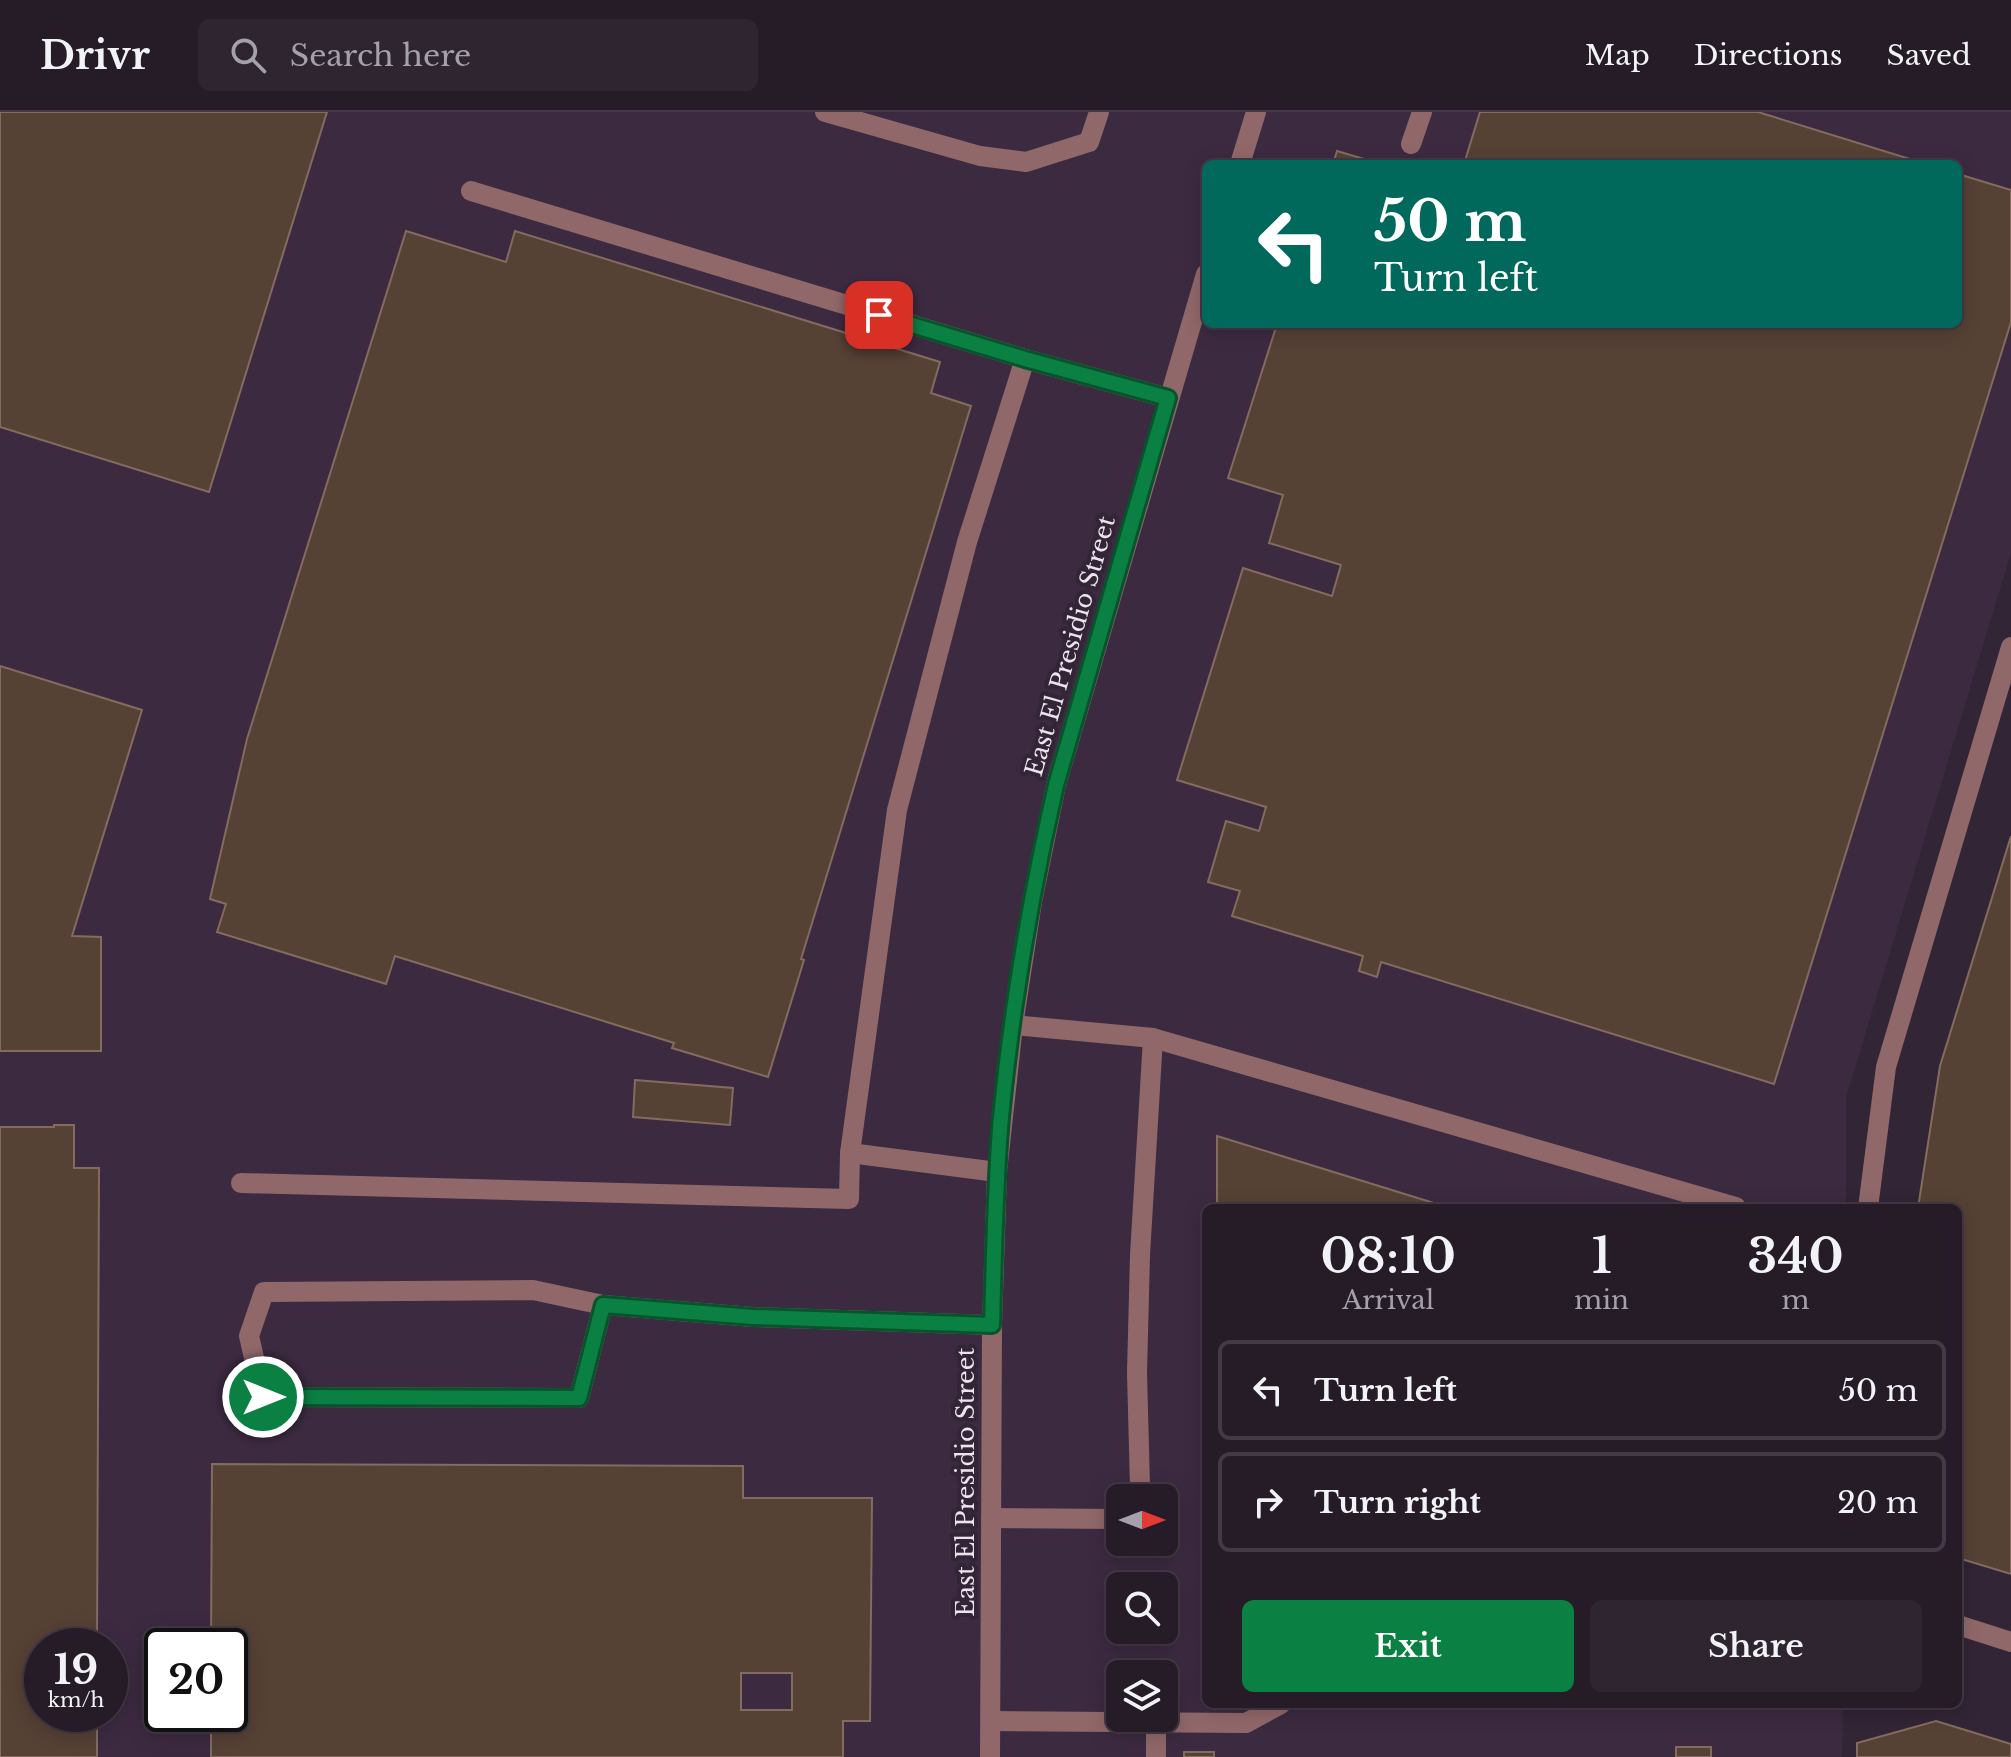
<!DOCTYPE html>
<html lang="en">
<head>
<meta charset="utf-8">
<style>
	body { margin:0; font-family:"Libre Baskerville",serif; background:#2e2530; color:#f1f3f6; height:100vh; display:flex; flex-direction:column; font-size:30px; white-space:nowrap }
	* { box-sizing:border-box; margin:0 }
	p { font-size:26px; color:#a4a1a8 }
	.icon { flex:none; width:44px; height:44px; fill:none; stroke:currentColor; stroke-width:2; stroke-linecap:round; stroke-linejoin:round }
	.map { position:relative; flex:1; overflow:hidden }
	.side { position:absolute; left:1202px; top:1092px; width:760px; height:504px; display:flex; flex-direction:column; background:#261c28; border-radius:12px; box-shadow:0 4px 20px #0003,0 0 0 2px #423a45 }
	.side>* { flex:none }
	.guide { position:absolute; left:1202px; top:48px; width:760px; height:168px; border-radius:12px; box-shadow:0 4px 20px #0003,0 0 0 2px #423a45; background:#00695c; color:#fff; overflow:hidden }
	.needle { width:52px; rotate:90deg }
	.fabs { position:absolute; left:1106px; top:1372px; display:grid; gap:16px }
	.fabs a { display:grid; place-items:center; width:72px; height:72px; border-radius:12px; background:#261c28; box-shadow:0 4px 20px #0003,0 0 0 2px #423a45; font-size:40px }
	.speed { position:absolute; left:24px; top:1516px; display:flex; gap:16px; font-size:40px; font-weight:700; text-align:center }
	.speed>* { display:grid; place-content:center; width:104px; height:104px; border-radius:50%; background:#261c28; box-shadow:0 4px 20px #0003,0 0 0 2px #423a45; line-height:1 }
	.speed small { font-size:20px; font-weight:400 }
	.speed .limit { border:4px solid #111; border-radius:12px; background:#fff; color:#111 }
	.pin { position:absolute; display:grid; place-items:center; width:68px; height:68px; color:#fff; margin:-34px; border-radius:16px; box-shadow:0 4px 12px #0006 }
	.me { position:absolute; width:88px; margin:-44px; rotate:90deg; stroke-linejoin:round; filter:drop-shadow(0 0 6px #0008) }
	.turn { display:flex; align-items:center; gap:28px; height:168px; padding:0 40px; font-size:36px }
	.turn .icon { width:104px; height:104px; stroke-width:2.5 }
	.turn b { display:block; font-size:56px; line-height:68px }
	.eta { display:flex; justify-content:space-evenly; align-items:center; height:136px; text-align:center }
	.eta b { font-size:48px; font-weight:600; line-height:56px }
	.action { display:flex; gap:16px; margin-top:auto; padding:16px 40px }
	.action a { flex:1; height:92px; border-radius:12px; background:#0b8043; color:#fff; font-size:32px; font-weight:600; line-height:92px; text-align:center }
	.action a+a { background:#2e2530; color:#f1f3f6 }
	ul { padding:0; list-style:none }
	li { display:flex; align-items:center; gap:24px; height:100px; margin:0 16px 12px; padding:0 24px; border:4px solid #423a45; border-radius:12px }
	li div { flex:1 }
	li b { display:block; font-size:30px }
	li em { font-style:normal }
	header { display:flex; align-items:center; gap:48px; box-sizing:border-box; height:112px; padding:0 40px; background:#261c28; border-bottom:2px solid #423a45 }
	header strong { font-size:38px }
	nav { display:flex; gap:44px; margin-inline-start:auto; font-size:28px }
	.search { width:560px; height:72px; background:#2e2530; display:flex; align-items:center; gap:20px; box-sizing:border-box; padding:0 28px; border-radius:12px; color:#a4a1a8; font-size:30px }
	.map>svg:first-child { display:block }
</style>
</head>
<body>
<header>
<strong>Drivr</strong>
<div class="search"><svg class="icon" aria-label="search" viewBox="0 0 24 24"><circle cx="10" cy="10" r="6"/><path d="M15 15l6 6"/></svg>Search here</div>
<nav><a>Map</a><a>Directions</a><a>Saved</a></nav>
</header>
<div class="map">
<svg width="2011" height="1645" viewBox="0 0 2011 1645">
	<rect width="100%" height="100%" fill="#322536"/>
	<!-- built -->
	<path fill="#3c2a41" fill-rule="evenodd" d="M0,0H2011V441L1846,986V1096H1206V1592H1843L1842,1645H0ZM1206,52H1958V212H1206ZM1120,1386H1164V1430H1120ZM1120,1474H1164V1518H1120ZM42,1534H110V1602H42ZM162,1534H230V1602H162ZM1120,1562H1164V1606H1120Z"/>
	<!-- building -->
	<g fill="#564135" stroke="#836c5f" stroke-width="2" fill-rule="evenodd">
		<polygon points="0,0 327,0 209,380 0,315"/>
		<polygon points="1480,0 1758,0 1926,52 1464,52"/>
		<polygon points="1337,39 1381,52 1333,52"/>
		<polygon points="1958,62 2011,78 2011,210 1774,972 1381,850 1377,865 1359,859 1363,844 1232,804 1240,779 1208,770 1226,709 1259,719 1266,695 1177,668 1243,456 1332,484 1341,453 1269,431 1283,383 1228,366 1277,212 1958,212"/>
		<polygon points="406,119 506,150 515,119 940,250 931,281 971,294 801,847 804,848 768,965 672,936 674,931 395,844 386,872 217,820 226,792 210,787 247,627"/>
		<polygon points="0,554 142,598 72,824 101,825 101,939 0,939"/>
		<polygon points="2011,724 2011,1462 1958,1446 1958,1096 1918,1096 1940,954"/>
		<polygon points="635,968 733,976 730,1013 633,1005"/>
		<polygon points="54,1013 74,1013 74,1056 99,1056 97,1534 42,1534 42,1602 97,1602 97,1645 0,1645 0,1015 54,1015"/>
		<polygon points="1217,1024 1450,1096 1217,1096"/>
		<path d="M212,1352L743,1354V1386H872L870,1609H843V1645H211V1602H230V1534H211ZM741,1561H792V1598H741Z"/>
		<polygon points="1936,1609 2011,1632 2011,1645 1857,1645 1857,1631"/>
		<rect x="1676" y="1635" width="35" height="10"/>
		<rect x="1184" y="1640" width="30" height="5"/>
	</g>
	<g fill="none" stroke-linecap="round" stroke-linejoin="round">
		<!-- minor -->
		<g stroke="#91686a" stroke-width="20">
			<polyline points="825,0 980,44 1026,50 1089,30 1099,0"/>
			<polyline points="1411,32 1422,0"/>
			<polyline points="1240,52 1256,0"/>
			<polyline points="471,79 1025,247 1168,286"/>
			<polyline points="1013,913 1153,926 1736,1095"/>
			<polyline points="997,1060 850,1041 897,698 967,430 1025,247"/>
			<polyline points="241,1071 849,1087 850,1041"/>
			<polyline points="1868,1096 1886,955 2011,535"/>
			<polyline points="603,1193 579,1286 263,1285 249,1224 264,1180 533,1178 603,1193 753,1205 992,1213"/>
			<polyline points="1137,1386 1140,1374 1137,1261 1140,1143 1153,926"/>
			<polyline points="991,1406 1120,1407"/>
			<polyline points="1958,1513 2011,1530"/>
			<polyline points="991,1609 1246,1611 1281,1592"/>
			<polyline points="990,1645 992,1213 997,1060 1013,913 1032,790 1056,673 1206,162"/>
			<polyline points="1156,1645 1156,1610"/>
		</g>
	</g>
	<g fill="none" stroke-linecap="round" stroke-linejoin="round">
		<!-- route casing -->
		<g stroke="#07532c" stroke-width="20">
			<path id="route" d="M263,1285L579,1286L603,1193L753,1205L992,1213C994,1143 995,1074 1001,1005C1012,894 1031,782 1056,673L1168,286L1025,247L879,203"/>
		</g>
		<!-- route -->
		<use href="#route" stroke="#0b8043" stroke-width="14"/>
	</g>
	<g text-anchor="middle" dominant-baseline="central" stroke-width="8" stroke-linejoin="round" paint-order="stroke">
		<!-- street labels -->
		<g font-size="24" fill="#ece3ef" stroke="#322536">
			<text transform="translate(1070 534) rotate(-74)">East El Presidio Street</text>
			<text transform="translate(965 1370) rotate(-90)">East El Presidio Street</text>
		</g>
	</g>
</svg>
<div class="fabs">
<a><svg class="needle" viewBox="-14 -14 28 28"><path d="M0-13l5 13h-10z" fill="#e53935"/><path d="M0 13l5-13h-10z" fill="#a4a1a8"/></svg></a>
<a><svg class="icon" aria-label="search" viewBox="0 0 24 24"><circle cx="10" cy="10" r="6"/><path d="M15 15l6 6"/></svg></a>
<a><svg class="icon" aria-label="layers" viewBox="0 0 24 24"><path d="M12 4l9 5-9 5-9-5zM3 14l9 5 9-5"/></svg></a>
</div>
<div class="speed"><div>19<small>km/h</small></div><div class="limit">20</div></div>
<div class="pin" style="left:879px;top:203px;background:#d93025"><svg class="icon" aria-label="arrive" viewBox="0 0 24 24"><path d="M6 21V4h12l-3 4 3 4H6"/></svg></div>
<svg class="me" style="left:263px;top:1285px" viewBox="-20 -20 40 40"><circle r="17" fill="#0b8043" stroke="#fff" stroke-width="3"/><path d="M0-11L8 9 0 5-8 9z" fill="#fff"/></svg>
<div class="guide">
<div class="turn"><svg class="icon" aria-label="left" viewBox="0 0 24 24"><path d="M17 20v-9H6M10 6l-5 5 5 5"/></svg><div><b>50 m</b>Turn left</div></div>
</div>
<section class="side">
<div class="eta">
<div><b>08:10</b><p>Arrival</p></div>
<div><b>1</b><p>min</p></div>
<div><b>340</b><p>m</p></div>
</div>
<ul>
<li><svg class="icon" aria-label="left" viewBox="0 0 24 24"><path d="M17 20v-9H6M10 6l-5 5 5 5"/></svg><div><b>Turn left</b></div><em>50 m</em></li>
<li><svg class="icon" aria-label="right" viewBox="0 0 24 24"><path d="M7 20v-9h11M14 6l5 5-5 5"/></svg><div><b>Turn right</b></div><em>20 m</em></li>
</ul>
<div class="action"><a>Exit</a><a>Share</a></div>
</section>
</div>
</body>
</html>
